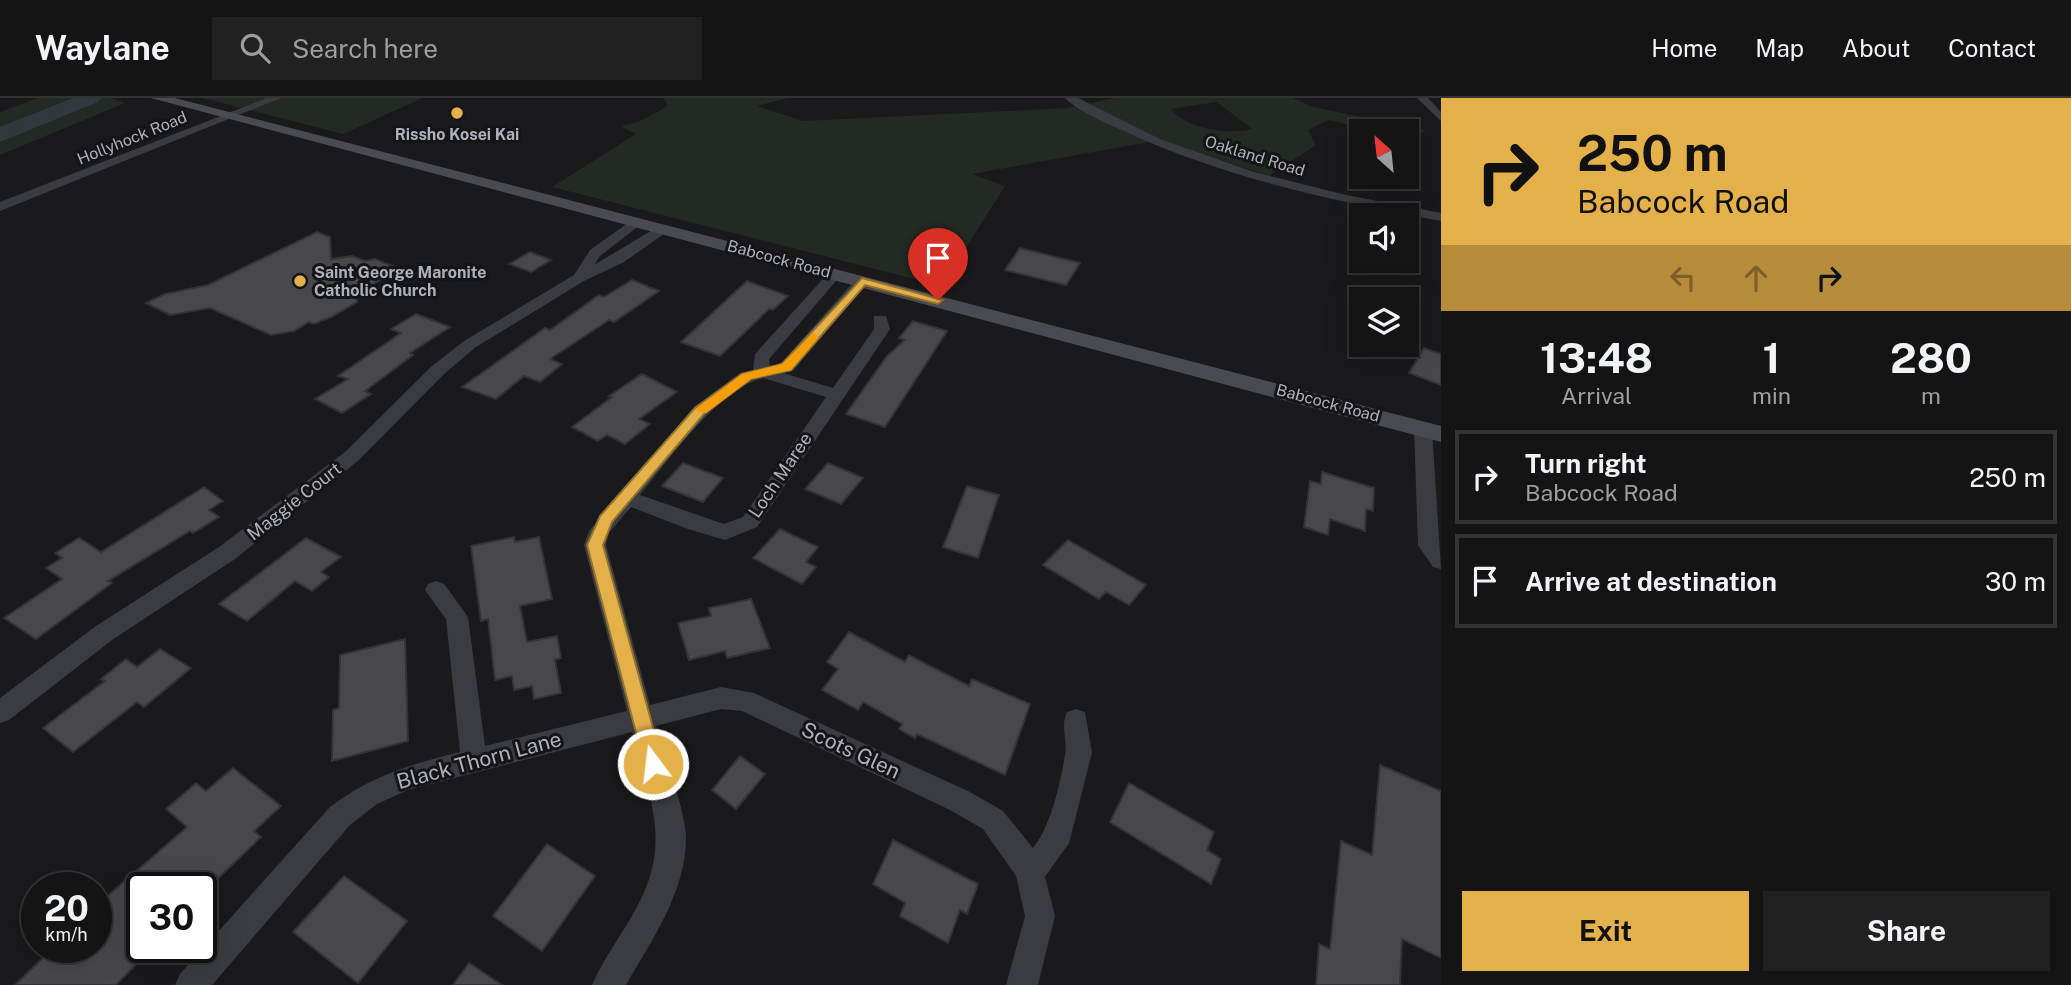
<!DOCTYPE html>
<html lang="en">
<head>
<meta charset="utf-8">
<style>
	body { margin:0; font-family:"Public Sans",sans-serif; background:#212122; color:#f1f3f6; height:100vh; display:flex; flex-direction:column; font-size:26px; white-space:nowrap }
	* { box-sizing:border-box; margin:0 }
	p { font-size:23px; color:#9d9ea0 }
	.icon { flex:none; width:38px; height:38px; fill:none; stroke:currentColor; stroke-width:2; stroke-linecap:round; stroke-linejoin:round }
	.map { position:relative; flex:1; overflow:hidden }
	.panel { display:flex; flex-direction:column; background:#141415; width:630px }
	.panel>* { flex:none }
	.top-card { background:#e4b04a; color:#111; overflow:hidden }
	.needle { width:46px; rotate:333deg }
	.fabs { position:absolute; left:1349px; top:21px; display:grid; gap:14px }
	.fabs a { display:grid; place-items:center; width:70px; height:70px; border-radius:0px; background:#141415; box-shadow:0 7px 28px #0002,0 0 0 2px #333334; font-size:35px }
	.speed { position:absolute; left:21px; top:774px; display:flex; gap:14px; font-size:35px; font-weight:700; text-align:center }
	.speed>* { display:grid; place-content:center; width:91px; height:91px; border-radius:50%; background:#141415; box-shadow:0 7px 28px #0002,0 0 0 2px #333334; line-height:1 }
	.speed small { font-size:18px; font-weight:400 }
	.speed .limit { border:4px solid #111; border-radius:10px; background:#fff; color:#111 }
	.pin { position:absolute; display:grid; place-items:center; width:60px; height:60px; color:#fff; margin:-72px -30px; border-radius:50% 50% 50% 0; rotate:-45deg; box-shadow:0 0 7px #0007 }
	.pin .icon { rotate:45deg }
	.me { position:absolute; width:77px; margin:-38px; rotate:345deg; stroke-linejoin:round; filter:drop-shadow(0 0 5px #0008) }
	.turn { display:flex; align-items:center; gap:24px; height:147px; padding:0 21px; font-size:32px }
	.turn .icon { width:91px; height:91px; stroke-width:2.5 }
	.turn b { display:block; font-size:49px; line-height:60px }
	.lanes { display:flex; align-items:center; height:66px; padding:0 21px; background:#0003; justify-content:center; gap:35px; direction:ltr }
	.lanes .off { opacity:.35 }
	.eta { display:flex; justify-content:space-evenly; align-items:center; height:119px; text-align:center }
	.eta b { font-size:42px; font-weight:700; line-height:49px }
	.cta { display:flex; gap:14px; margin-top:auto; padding:14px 21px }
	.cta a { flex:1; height:80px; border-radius:0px; background:#e4b04a; color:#111; font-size:28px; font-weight:700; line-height:80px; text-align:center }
	.cta a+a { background:#212122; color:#f1f3f6 }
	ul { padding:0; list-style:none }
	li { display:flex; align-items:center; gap:21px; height:94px; margin:0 14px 10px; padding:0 7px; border:4px solid #333334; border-radius:0px }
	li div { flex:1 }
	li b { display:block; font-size:26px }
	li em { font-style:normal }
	header { display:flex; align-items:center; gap:42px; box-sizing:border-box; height:98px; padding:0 35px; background:#141415; border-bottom:2px solid #333334 }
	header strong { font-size:33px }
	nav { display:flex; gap:38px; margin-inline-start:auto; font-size:24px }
	.search { width:490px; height:63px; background:#212122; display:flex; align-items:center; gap:18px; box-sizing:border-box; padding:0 24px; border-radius:0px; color:#9d9ea0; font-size:26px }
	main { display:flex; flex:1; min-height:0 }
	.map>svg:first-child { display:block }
</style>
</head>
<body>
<header>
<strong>Waylane</strong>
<div class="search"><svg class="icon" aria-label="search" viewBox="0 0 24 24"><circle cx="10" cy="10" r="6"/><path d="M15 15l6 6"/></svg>Search here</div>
<nav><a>Home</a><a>Map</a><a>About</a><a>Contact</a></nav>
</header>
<main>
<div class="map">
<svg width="1441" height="887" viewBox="0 0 1441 887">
	<rect width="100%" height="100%" fill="#1a1a1c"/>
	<!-- green -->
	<g fill="#222a23" fill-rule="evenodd">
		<polygon points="38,0 111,0 125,5 0,57 0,14"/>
		<polygon points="202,0 423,0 343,36"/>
		<path d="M663,0H788L757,8L803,23L1067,10L1114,0H1293L1313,9L1425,32L1414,42L1407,41V33H1376L1329,22L1308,32L1316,47L1269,78L1160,42L972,76L1005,88L942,188L552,89L636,36L620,28L638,24L668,8ZM1217,4L1252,31C1228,37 1187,31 1171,11Z"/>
	</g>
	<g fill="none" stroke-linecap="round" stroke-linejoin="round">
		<!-- river -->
		<polygon fill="#31393f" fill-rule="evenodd" points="73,0 101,0 98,4 0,44 0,29"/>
	</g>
	<!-- building -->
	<g fill="#47474c" stroke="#343438" stroke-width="2">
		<polygon points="317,134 330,139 331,161 352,158 365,163 375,161 400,171 356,196 357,204 331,219 314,226 309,224 294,233 271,237 210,210 170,217 146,205 165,196 208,187"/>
		<polygon points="1020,150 1080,165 1066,187 1005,172"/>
		<polygon points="530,154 551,162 531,174 509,166"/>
		<polygon points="632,182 659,193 614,224 609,222 550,261 562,266 540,284 524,278 496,301 462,289 545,230 550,232 599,197 604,199"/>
		<polygon points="747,183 788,198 773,212 769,211 720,258 681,244"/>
		<polygon points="416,216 450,229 410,255 413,257 365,293 371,296 342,315 315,301 348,281 338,278 401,235 391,231"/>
		<polygon points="913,223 947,233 885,329 846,316 887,258 905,242 899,240"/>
		<polygon points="1424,250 1441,256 1441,287 1409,275"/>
		<polygon points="642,276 677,294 639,321 650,326 625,346 607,337 598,343 572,329 612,299 609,298"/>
		<polygon points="683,365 723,380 703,404 662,388"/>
		<polygon points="828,365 863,380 841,406 805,391"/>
		<polygon points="1322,374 1374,390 1373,413 1366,411 1365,433 1330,421 1328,437 1304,429 1310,383 1321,386"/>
		<polygon points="967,388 999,397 978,460 943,449"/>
		<polygon points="204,389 223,403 209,412 219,419 193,435 190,433 108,483 112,485 36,541 4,520 62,481 46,470 62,460 55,455 79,440 101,454"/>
		<polygon points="780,431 818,449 806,464 816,469 802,486 753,460"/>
		<polygon points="514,439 515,444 539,439 552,501 520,508 527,544 557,538 561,560 555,562 561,595 534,601 532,588 514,592 512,578 495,582 488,521 481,523 471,448"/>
		<polygon points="306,440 341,459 321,474 329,479 312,493 295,483 247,523 219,506"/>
		<polygon points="1068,442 1146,487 1129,507 1106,494 1099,501 1043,467"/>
		<polygon points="751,501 770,550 727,560 725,553 689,562 678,525 711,518 709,510"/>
		<polygon points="849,534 905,564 909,557 969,588 972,581 1030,606 1005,677 917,636 915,640 899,631 902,626 863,604 858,612 822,592 838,571 827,564"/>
		<polygon points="405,541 408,643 332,663 333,612 339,610 340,557"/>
		<polygon points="160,551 191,570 144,609 137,604 73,654 43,630 105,583 101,581 126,561 137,569"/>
		<polygon points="740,658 765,676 736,711 712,692"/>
		<polygon points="1380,667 1441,693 1441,860 1402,841 1400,887 1316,887 1319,846 1330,851 1341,743 1372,757"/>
		<polygon points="233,670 281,708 254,733 261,739 209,789 142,789 142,860 116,887 15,887 54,849 96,849 96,808 187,729 166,711 196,685 206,693"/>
		<polygon points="1129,685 1214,734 1207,752 1221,761 1211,786 1110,724"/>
		<polygon points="893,742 978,786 967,816 960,812 948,845 900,818 905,805 873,786"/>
		<polygon points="547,746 595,778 542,853 493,818"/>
		<polygon points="344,778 407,823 358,885 293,834"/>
		<polygon points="469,865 502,887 453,887"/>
	</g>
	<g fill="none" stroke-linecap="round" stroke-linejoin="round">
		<!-- minor -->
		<g fill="#3b3c41" fill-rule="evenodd">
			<polygon points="267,0 281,0 0,113 0,104"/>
			<path d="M1065,0H1078L1160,41L1254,74L1346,97L1441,115V123C1333,103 1226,80 1126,34C1106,25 1081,15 1065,0Z"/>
			<polygon points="1417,0 1428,0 1441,14 1441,23"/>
			<polygon points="635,120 640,121 640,127 600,158 594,167 659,128 671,131 624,164 584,183 476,249 444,276 359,362 235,461 112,542 9,622 0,625 0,600 96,528 219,449 345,354 432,268 464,243 574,177 590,152"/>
			<path d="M835,172L842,176L769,261L770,268L781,265L857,180L862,179L869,183L793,273L783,275L833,290L874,231V218H886L890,231L757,429L725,442L688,431L631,409L609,435L606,447L650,607L721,589L754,595L970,694L1003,713L1033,750C1051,728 1060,686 1065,657C1068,642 1060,628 1067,614L1076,611L1085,614L1092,655L1069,745L1045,779L1055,818L1038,887H1006L1025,818L1016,778L983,731L950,712L742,613L721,611L656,628C664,655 685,712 686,738C687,792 652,842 626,887H592C604,859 624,834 638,807C672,743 649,698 632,634L408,692L377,706L350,727L212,887H175L180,876L330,709C370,678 412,666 460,654L446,521L425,492L428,486L436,483L444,486L468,519L485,648L627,613L584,447L589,433L694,309L740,275L753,272L755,256L830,173ZM763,280L826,299L743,419L724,426L640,397C669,362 718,291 763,280Z"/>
			<polygon points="1423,325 1432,331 1441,471 1433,469 1418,447 1414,331"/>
		</g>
		<!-- secondary -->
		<polygon fill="#494b50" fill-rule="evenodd" points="151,0 175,0 1441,328 1441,344"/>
	</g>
	<!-- route -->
	<polygon fill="#e4b04a" stroke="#947230" stroke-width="2" points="862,180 943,202 938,206 865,187 791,272 751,281 704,316 612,424 603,447 663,666 661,673 653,676 646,673 587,447 600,418 695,310 742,276 782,266"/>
	<!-- slow -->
	<polygon fill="#f59e0b" points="813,235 819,239 791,272 751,281 706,315 694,312 742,276 782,266"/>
	<!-- markers -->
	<g fill="#e4b04a" stroke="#151517" stroke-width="2.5">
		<circle cx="457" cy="15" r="7"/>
		<circle cx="300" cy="183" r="7"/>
	</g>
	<g text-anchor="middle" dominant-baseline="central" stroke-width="6" stroke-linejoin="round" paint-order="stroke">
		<!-- far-poi labels -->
		<g font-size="16" font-weight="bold" fill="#aeb1ba" stroke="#151517">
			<text x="457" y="36">Rissho Kosei Kai</text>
			<text x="314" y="174" text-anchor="start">Saint George Maronite<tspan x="314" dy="18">Catholic Church</tspan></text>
		</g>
		<!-- far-street labels -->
		<g font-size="16" fill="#aeb1ba" stroke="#151517">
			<text transform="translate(132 40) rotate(-22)">Hollyhock Road</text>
			<text transform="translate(1255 58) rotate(17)">Oakland Road</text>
			<text transform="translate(779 161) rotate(15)">Babcock Road</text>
			<text transform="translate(1328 305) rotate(15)">Babcock Road</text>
		</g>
		<!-- street labels -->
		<g font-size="18" fill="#aeb1ba" stroke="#151517">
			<text transform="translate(780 377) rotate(-56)">Loch Maree</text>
			<text transform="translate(294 403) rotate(-38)">Maggie Court</text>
		</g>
		<!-- near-street labels -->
		<g font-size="21" fill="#aeb1ba" stroke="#151517">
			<text transform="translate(851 652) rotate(25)">Scots Glen</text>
			<text transform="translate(479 662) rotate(-15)">Black Thorn Lane</text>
		</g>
	</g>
</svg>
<div class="fabs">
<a><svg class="needle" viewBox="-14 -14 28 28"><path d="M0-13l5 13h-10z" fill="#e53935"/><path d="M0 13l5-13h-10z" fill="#9d9ea0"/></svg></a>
<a><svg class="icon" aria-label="sound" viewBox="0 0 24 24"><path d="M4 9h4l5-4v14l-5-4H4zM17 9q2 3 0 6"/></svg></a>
<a><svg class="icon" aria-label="layers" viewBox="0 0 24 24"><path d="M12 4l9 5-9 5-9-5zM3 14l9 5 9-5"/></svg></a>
</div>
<div class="speed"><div>20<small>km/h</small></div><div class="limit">30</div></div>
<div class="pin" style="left:938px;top:202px;background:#d93025"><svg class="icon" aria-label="arrive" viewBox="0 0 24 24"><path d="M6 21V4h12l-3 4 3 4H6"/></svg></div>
<svg class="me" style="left:653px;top:666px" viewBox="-20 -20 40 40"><circle r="17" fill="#e4b04a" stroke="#fff" stroke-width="3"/><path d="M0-11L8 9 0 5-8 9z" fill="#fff"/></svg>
</div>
<section class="panel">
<div class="top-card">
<div class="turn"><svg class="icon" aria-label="right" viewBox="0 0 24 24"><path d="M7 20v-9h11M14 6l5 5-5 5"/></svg><div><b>250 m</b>Babcock Road</div></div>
<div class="lanes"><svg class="icon off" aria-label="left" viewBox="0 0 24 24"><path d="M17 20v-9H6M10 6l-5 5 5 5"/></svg><svg class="icon off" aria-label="ahead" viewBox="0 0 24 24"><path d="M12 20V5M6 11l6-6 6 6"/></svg><svg class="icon" aria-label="right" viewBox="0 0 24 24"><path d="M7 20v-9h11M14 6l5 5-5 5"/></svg></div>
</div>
<div class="eta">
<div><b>13:48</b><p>Arrival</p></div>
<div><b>1</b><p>min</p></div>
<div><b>280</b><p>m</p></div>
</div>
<ul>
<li><svg class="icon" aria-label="right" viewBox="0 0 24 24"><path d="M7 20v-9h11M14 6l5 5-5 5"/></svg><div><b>Turn right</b><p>Babcock Road</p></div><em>250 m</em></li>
<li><svg class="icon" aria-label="arrive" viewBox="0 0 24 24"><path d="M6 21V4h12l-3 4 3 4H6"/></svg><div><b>Arrive at destination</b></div><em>30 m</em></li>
</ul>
<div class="cta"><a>Exit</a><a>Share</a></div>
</section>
</main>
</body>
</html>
